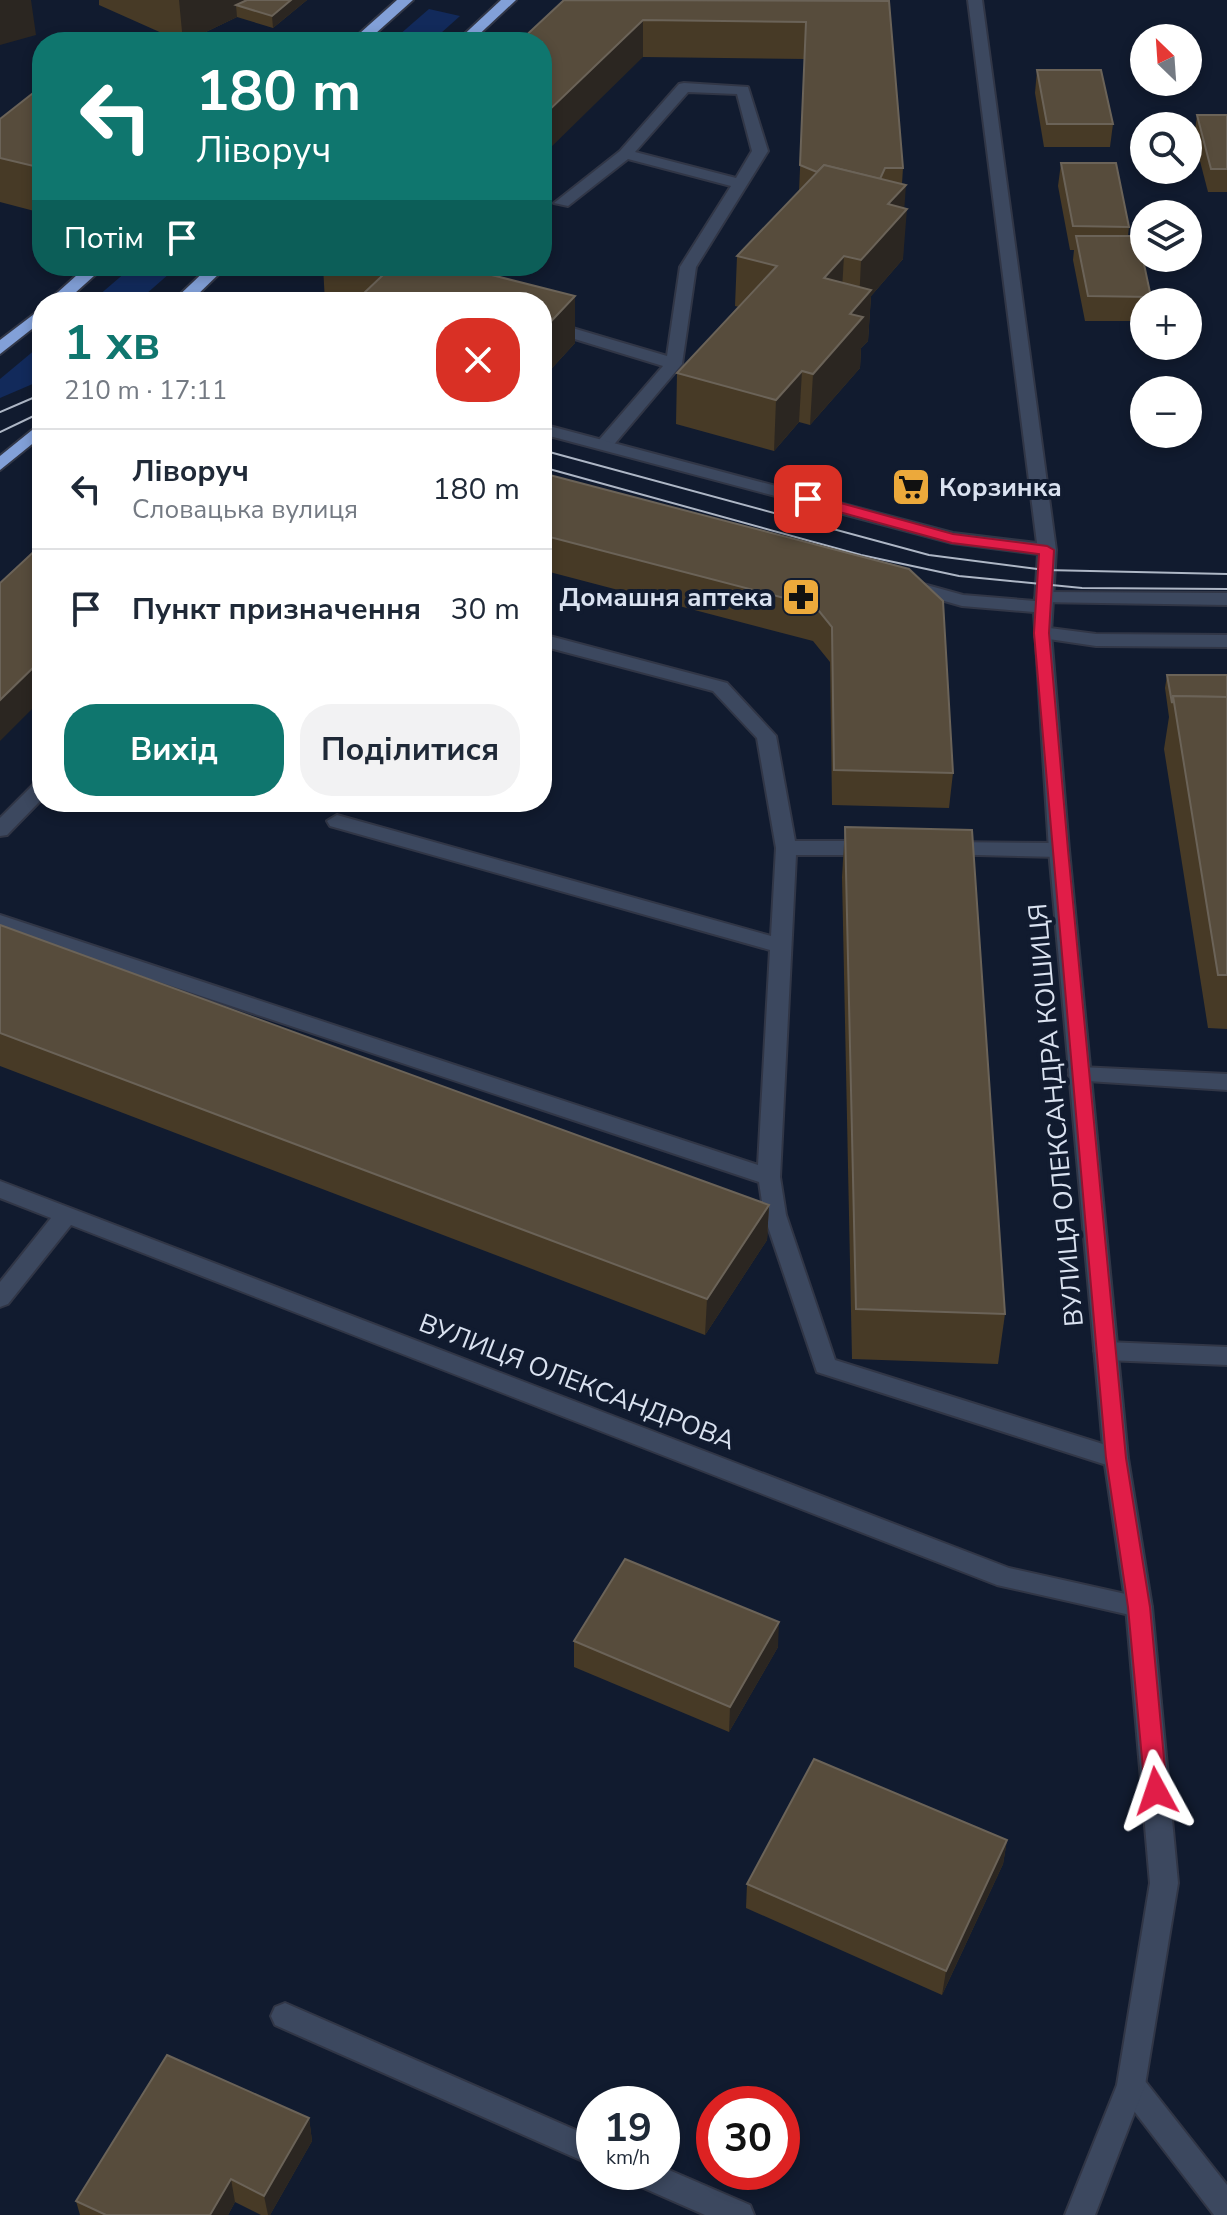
<!DOCTYPE html>
<html lang="uk">
<head>
<meta charset="utf-8">
<style>
	body { margin:0; font-family:"Nunito Sans",sans-serif; background:#f2f2f3; color:#1f2937; height:100vh; display:flex; flex-direction:column; font-size:30px; white-space:nowrap }
	* { box-sizing:border-box; margin:0 }
	p { font-size:26px; color:#747a83 }
	.icon { flex:none; width:44px; height:44px; fill:none; stroke:currentColor; stroke-width:2; stroke-linecap:round; stroke-linejoin:round }
	.map { position:relative; flex:1; overflow:hidden }
	.panel { position:absolute; left:32px; top:292px; width:520px; height:520px; display:flex; flex-direction:column; background:#fff; border-radius:32px; box-shadow:0 4px 12px #0003 }
	.panel>* { flex:none }
	.hud { position:absolute; left:32px; top:32px; width:520px; height:244px; border-radius:32px; box-shadow:0 4px 12px #0003; background:#0f766e; color:#fff; overflow:hidden }
	.needle { width:52px; rotate:335deg }
	.buttons { position:absolute; left:1130px; top:24px; display:grid; gap:16px }
	.buttons a { display:grid; place-items:center; width:72px; height:72px; border-radius:50%; background:#fff; box-shadow:0 4px 12px #0003; font-size:40px }
	.speed { position:absolute; left:576px; top:2086px; display:flex; gap:16px; font-size:40px; font-weight:700; text-align:center }
	.speed>* { display:grid; place-content:center; width:104px; height:104px; border-radius:50%; background:#fff; box-shadow:0 4px 12px #0003; line-height:1 }
	.speed small { font-size:20px; font-weight:400 }
	.speed .limit { border:12px solid #d22; background:#fff; color:#111 }
	.pin { position:absolute; display:grid; place-items:center; width:68px; height:68px; color:#fff; margin:-34px; border-radius:16px; box-shadow:0 4px 12px #0006 }
	.me { position:absolute; width:88px; margin:-44px; rotate:355deg; stroke-linejoin:round; filter:drop-shadow(0 0 6px #0008) }
	.turn { display:flex; align-items:center; gap:28px; height:168px; padding:0 32px; font-size:36px }
	.turn .icon { width:104px; height:104px; stroke-width:2.5 }
	.turn b { display:block; font-size:56px; line-height:68px }
	.then { display:flex; align-items:center; height:76px; padding:0 32px; background:#0003; gap:16px; font-size:30px }
	.round { display:grid; place-items:center; flex:none; width:84px; height:84px; border-radius:32px; background:#f2f2f3 }
	.overview { display:flex; align-items:center; justify-content:space-between; height:136px; padding:0 32px }
	h1 { font-size:48px; font-weight:700; line-height:60px; color:#0f766e }
	.cta { display:flex; gap:16px; margin-top:auto; padding:16px 32px }
	.cta a { flex:1; height:92px; border-radius:32px; background:#0f766e; color:#fff; font-size:32px; font-weight:700; line-height:92px; text-align:center }
	.cta a+a { background:#f2f2f3; color:#1f2937 }
	ul { padding:0; list-style:none }
	li { display:flex; align-items:center; gap:24px; height:120px; padding:0 32px; border-top:2px solid #e0e1e3 }
	li div { flex:1 }
	li b { display:block; font-size:30px }
	li em { font-style:normal }
	.map>svg:first-child { display:block }
</style>
</head>
<body>
<div class="map">
<svg width="1227" height="2215" viewBox="0 0 1227 2215">
	<rect width="100%" height="100%" fill="#111b2f"/>
	<!-- green -->
	<g fill="#122a5b">
		<polygon points="429,9 460,16 431,42 391,42"/>
		<polygon points="133,266 178,266 137,302 91,302"/>
		<polygon points="42,344 42,380 0,398 0,379"/>
	</g>
	<g fill="none" stroke-linecap="round" stroke-linejoin="round">
		<!-- service casing -->
		<g stroke="#313646" stroke-width="4">
			<g id="service">
				<path d="M684,83L748,87L768,151L696,267L682,364L611,448H599V440L663,366L542,329V319L667,356L680,267L731,186L628,159L568,206L554,203L620,151L679,84ZM688,92L737,94L752,151L736,178L635,152Z"/>
				<polygon points="1042,627 1096,634 1227,635 1227,647 1096,646 1035,637 1035,629"/>
				<polygon points="542,634 727,683 776,736 795,841 874,841 884,848 874,855 796,855 780,1177 786,1215 835,1360 1125,1451 1128,1458 1125,1465 1116,1468 817,1372 764,1215 759,1182 0,929 0,915 758,1165 770,950 330,826 327,821 337,815 771,936 776,848 757,738 713,691 542,646"/>
				<polygon points="42,781 42,799 7,835 0,836 0,818 35,783"/>
				<polygon points="944,842 1059,843 1069,850 1059,857 937,854 934,849"/>
				<polygon points="1080,1067 1227,1074 1227,1090 1072,1080 1069,1075"/>
				<polygon points="0,1181 1009,1568 1139,1597 1148,1600 1152,1607 1148,1614 1139,1617 997,1585 71,1225 8,1304 0,1307 0,1282 51,1218 0,1198"/>
				<polygon points="1106,1342 1227,1347 1227,1365 1106,1360 1098,1357 1094,1351 1098,1345"/>
				<polygon points="285,2003 594,2138 594,2166 275,2025 271,2016 275,2007"/>
				<polygon points="1131,2072 1141,2076 1227,2185 1227,2215 1214,2215 1121,2094 1117,2085 1121,2076"/>
				<polygon points="662,2167 750,2205 754,2215 705,2215 630,2182 625,2172 662,2172"/>
			</g>
		</g>
		<!-- pedestrian casing -->
		<g stroke="#313646" stroke-width="4">
			<polygon id="pedestrian" points="1044,592 1227,593 1227,605 1037,602 1035,598"/>
		</g>
		<!-- minor casing -->
		<g stroke="#313646" stroke-width="4">
			<polygon id="minor" points="968,0 982,0 1056,550 1051,633 1069,850 1128,1458 1152,1607 1178,1883 1145,2085 1095,2215 1065,2215 1117,2085 1150,1883 1126,1607 1104,1458 1049,850 1034,612 962,606 899,588 896,584 905,579 963,595 1035,601 1038,554 952,543 542,434 542,424 953,533 1037,543"/>
		</g>
		<!-- trunk casing -->
		<g stroke="#313646" stroke-width="4">
			<g id="trunk">
				<polygon points="397,0 413,0 366,42 350,42"/>
				<polygon points="501,0 516,0 471,42 456,42"/>
				<polygon points="87,266 105,266 65,302 47,302"/>
				<polygon points="210,266 227,266 190,302 172,302"/>
				<polygon points="42,308 42,321 0,354 0,340"/>
				<polygon points="42,422 42,436 0,470 0,456"/>
			</g>
		</g>
		<!-- service -->
		<use href="#service" fill="#3c485f" fill-rule="evenodd"/>
		<!-- pedestrian -->
		<use href="#pedestrian" fill="#3c485f" fill-rule="evenodd"/>
		<!-- minor -->
		<use href="#minor" fill="#3c485f" fill-rule="evenodd"/>
		<!-- trunk -->
		<use href="#trunk" fill="#82a0d8" fill-rule="evenodd"/>
		<!-- tram -->
		<g stroke="#aeb7c6" stroke-width="2">
			<polyline points="0,412 42,394"/>
			<polyline points="0,432 42,412"/>
			<polyline points="542,450 929,555 1045,570 1227,574"/>
			<polyline points="542,467 861,555 959,576 1082,588 1227,589"/>
		</g>
	</g>
	<!-- wall -->
	<g fill="#473a26">
		<polygon points="99,0 307,0 273,28 237,17 185,42 182,42 99,5"/>
		<polygon points="564,0 832,0 903,168 902,184 904,208 903,259 871,296 868,341 861,348 860,368 810,425 799,422 774,451 676,424 677,373 739,307 735,306 737,256 799,191 805,59 643,57"/>
		<polygon points="1037,70 1113,124 1110,147 1044,147 1035,93"/>
		<polygon points="42,86 42,213 0,202 0,119"/>
		<polygon points="1197,115 1227,115 1227,192 1208,192 1194,138"/>
		<polygon points="1061,163 1129,227 1128,236 1151,297 1151,302 1144,302 1144,321 1085,321 1073,260 1074,250 1070,250 1058,186"/>
		<polygon points="323,266 465,266 463,268 575,296 575,343 542,379 542,302 325,302"/>
		<polygon points="542,473 909,569 953,773 949,808 832,805 830,662 813,641 542,570"/>
		<polygon points="1167,675 1227,675 1227,1029 1208,1028 1164,749 1169,717 1165,688"/>
		<polygon points="845,827 1005,1314 998,1364 852,1359 842,877"/>
		<polygon points="0,925 769,1205 767,1240 705,1335 0,1066"/>
		<polygon points="574,1641 778,1647 729,1732 574,1667"/>
		<polygon points="1007,1840 1003,1864 942,1995 746,1908 747,1884"/>
		<polygon points="309,2118 312,2141 270,2215 261,2215 235,2202 228,2215 80,2215 76,2201"/>
	</g>
	<!-- shaded-wall -->
	<g fill="#2b2621">
		<polygon points="0,0 31,0 36,35 0,45"/>
		<polygon points="179,0 273,0 236,5 237,17 185,42 183,42"/>
		<polygon points="291,0 307,0 273,28 272,16"/>
		<polygon points="643,20 643,57 542,156 542,117"/>
		<polygon points="906,185 904,213 907,209 903,259 871,296 868,341 861,348 860,368 810,425 813,374 850,314 859,304 861,260 888,204"/>
		<polygon points="844,256 841,306 824,278"/>
		<polygon points="575,296 575,343 542,379 542,331"/>
		<polygon points="802,371 799,422 774,451 776,400"/>
		<polygon points="42,659 42,699 0,741 0,700"/>
		<polygon points="769,1205 767,1240 705,1335 707,1299"/>
		<polygon points="779,1622 778,1647 729,1732 730,1707"/>
		<polygon points="1007,1840 1003,1864 942,1995 946,1971"/>
		<polygon points="309,2118 312,2141 270,2215 268,2215 264,2196"/>
		<polygon points="231,2179 235,2202 228,2215 210,2215"/>
	</g>
	<!-- building -->
	<g fill="#574c3c" stroke="#6b6358" stroke-width="2">
		<polygon points="247,0 291,0 272,16 236,5"/>
		<polygon points="564,0 889,1 903,168 885,168 880,179 824,165 817,172 800,165 806,22 643,20 542,117 542,42 519,42"/>
		<polygon points="106,35 137,42 97,42"/>
		<polygon points="1037,70 1101,70 1113,124 1047,124"/>
		<polygon points="42,86 42,168 0,158 0,119"/>
		<polygon points="1197,115 1227,115 1227,169 1211,169"/>
		<polygon points="1061,163 1116,163 1129,227 1073,226"/>
		<polygon points="824,165 906,185 888,204 907,209 861,260 844,256 824,278 871,290 850,314 863,317 813,374 802,371 776,400 677,373 777,266 737,256"/>
		<polygon points="1076,236 1138,236 1151,297 1088,296"/>
		<polygon points="348,266 456,266 575,296 542,331 542,302 394,302 363,294 383,275"/>
		<polygon points="542,473 909,569 943,601 953,773 834,770 832,627 815,606 542,535"/>
		<polygon points="42,544 42,659 0,700 0,583"/>
		<polygon points="1167,675 1227,675 1227,697 1173,696 1172,703"/>
		<polygon points="1173,696 1227,697 1227,975 1218,975"/>
		<polygon points="845,827 972,830 1005,1314 856,1309"/>
		<polygon points="0,925 769,1205 707,1299 0,1033"/>
		<polygon points="625,1559 779,1622 730,1707 574,1641"/>
		<polygon points="814,1759 1007,1840 946,1971 747,1884"/>
		<polygon points="167,2055 309,2118 264,2196 231,2179 210,2215 106,2215 76,2201"/>
	</g>
	<!-- route -->
	<polygon fill="#e11d48" stroke="#92132f" stroke-width="2" points="808,494 953,534 1047,546 1054,550 1049,633 1068,850 1126,1458 1150,1607 1167,1791 1164,1798 1148,1798 1145,1791 1128,1607 1106,1458 1034,633 1039,554 952,543 803,502 803,496"/>
	<!-- icons -->
	<defs>
		<g id="supermarket-square" transform="scale(2)"><rect x="-9" y="-9" width="18" height="18" rx="4" fill="#eca93b" stroke="#111b2f"/><path d="M-6-5.5h2.5l.6 2H6L4.5 2H-2.5L-4.4-4H-6ZM-1.5 3.2a1.3 1.3 0 1 0 .1 0ZM3 3.2a1.3 1.3 0 1 0 .1 0Z" fill="#111"/></g>
		<g id="pharmacy-square" transform="scale(2)"><rect x="-9" y="-9" width="18" height="18" rx="4" fill="#eca93b" stroke="#111b2f"/><path d="M-2-6h4v4h4v4h-4v4h-4v-4h-4v-4h4Z" fill="#111"/></g>
	</defs>
	<g fill-rule="evenodd">
		<use href="#supermarket-square" x="911" y="487"/>
		<use href="#pharmacy-square" x="801" y="597"/>
	</g>
	<g text-anchor="middle" dominant-baseline="central" stroke-width="8" stroke-linejoin="round" paint-order="stroke">
		<!-- poi labels -->
		<g font-size="26" font-weight="bold" fill="#dae2f0" stroke="#111b2f" text-anchor="start">
			<text x="939" y="487">Корзинка</text>
			<text x="773" y="597" text-anchor="end">Домашня аптека</text>
		</g>
		<!-- street labels -->
		<g font-size="26" fill="#dae2f0" stroke="#111b2f">
			<text transform="translate(1056 1115) rotate(-95)">ВУЛИЦЯ ОЛЕКСАНДРА КОШИЦЯ</text>
			<text transform="translate(577 1382) rotate(21)">ВУЛИЦЯ ОЛЕКСАНДРОВА</text>
		</g>
	</g>
</svg>
<div class="buttons">
<a><svg class="needle" viewBox="-14 -14 28 28"><path d="M0-13l5 13h-10z" fill="#e53935"/><path d="M0 13l5-13h-10z" fill="#747a83"/></svg></a>
<a><svg class="icon" aria-label="search" viewBox="0 0 24 24"><circle cx="10" cy="10" r="6"/><path d="M15 15l6 6"/></svg></a>
<a><svg class="icon" aria-label="layers" viewBox="0 0 24 24"><path d="M12 4l9 5-9 5-9-5zM3 14l9 5 9-5"/></svg></a>
<a>+</a>
<a>−</a>
</div>
<div class="speed"><div>19<small>km/h</small></div><div class="limit">30</div></div>
<div class="pin" style="left:808px;top:499px;background:#d93025"><svg class="icon" aria-label="arrive" viewBox="0 0 24 24"><path d="M6 21V4h12l-3 4 3 4H6"/></svg></div>
<svg class="me" style="left:1156px;top:1791px" viewBox="-20 -20 40 40"><path d="M0-17L14 15 0 8-14 15z" fill="#e11d48" stroke="#fff" stroke-width="4"/></svg>
<div class="hud">
<div class="turn"><svg class="icon" aria-label="left" viewBox="0 0 24 24"><path d="M17 20v-9H6M10 6l-5 5 5 5"/></svg><div><b>180 m</b>Ліворуч</div></div>
<div class="then">Потім<svg class="icon" aria-label="arrive" viewBox="0 0 24 24"><path d="M6 21V4h12l-3 4 3 4H6"/></svg></div>
</div>
<section class="panel">
<div class="overview"><div><h1>1 хв</h1><p>210 m · 17:11</p></div><a class="round" style="background:#d93025;color:#fff"><svg class="icon" aria-label="close" viewBox="0 0 24 24"><path d="M6 6l12 12M18 6L6 18"/></svg></a></div>
<ul>
<li><svg class="icon" aria-label="left" viewBox="0 0 24 24"><path d="M17 20v-9H6M10 6l-5 5 5 5"/></svg><div><b>Ліворуч</b><p>Словацька вулиця</p></div><em>180 m</em></li>
<li><svg class="icon" aria-label="arrive" viewBox="0 0 24 24"><path d="M6 21V4h12l-3 4 3 4H6"/></svg><div><b>Пункт призначення</b></div><em>30 m</em></li>
</ul>
<div class="cta"><a>Вихід</a><a>Поділитися</a></div>
</section>
</div>
</body>
</html>
